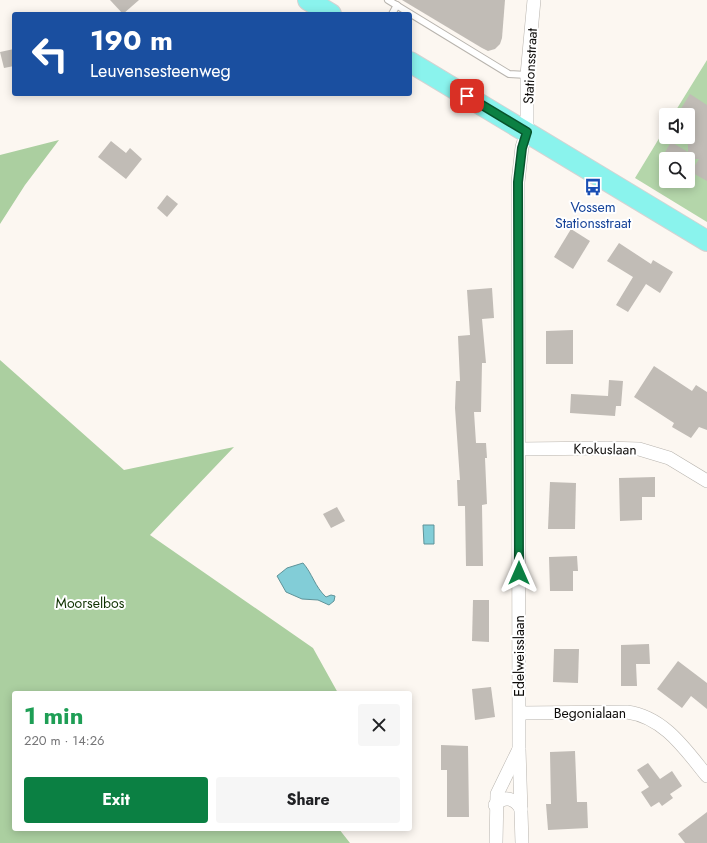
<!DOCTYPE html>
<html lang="en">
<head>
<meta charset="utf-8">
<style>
	body { margin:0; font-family:Jost,sans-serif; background:#f6f6f6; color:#202124; height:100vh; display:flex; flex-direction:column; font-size:15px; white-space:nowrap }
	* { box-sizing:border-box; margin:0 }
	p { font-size:13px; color:#757577 }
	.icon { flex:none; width:22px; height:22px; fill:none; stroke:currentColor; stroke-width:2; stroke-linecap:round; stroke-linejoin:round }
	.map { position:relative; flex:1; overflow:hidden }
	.panel { position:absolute; left:12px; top:691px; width:400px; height:140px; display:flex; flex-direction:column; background:#fff; border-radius:4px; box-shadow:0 2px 10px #0003 }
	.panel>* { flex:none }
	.hud { position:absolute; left:12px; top:12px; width:400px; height:84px; border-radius:4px; box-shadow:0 2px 10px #0003; background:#1a4fa0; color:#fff; overflow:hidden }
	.fabs { position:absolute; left:659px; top:108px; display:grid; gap:8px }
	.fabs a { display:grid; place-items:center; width:36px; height:36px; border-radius:4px; background:#fff; box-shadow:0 2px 10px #0003; font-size:20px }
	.pin { position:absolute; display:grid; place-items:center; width:34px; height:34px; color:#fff; margin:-17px; border-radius:8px; box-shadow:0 2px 6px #0006 }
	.me { position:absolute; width:44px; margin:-22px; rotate:0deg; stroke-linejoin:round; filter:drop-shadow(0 0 3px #0008) }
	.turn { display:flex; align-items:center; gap:14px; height:84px; padding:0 12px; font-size:18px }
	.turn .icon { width:52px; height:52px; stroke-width:2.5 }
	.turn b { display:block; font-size:28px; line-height:34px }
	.round { display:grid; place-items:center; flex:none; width:42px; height:42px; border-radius:4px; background:#f6f6f6 }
	.overview { display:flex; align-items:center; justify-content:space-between; height:68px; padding:0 12px }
	h1 { font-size:24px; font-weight:700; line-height:30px; color:#1e9e55 }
	.action { display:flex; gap:8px; margin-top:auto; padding:8px 12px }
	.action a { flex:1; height:46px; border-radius:4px; background:#0b8043; color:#fff; font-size:16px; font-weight:700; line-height:46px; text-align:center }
	.action a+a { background:#f6f6f6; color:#202124 }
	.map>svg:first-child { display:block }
</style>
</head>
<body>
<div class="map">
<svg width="707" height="843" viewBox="0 0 707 843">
	<rect width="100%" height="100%" fill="#fcf7f1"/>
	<!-- green -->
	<path fill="#b4d6aa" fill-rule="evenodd" d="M707,60V222L635,178L666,127V137H688V115H673ZM666,159H688V181H666Z"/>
	<!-- forest -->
	<g fill="#abcfa0">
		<polygon points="59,140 25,185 0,224 0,155"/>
		<polygon points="0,360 124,470 234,447 150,535 313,648 338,693 14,693 14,829 339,829 350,843 0,843"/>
	</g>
	<!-- water -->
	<g fill="#82cdd7" stroke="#5f9399">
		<polygon points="423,525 434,525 434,544 424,544"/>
		<path d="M303,563C312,573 315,587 326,597L331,595L335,596L334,601L329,605L318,600L302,599L286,592L277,576L287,568Z"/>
	</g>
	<!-- building -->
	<g fill="#c1bcb6">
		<polygon points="110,0 139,0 123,14"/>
		<polygon points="402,0 505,0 502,38 500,44 495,49 488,51 482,48"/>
		<polygon points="14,49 14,66 4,68 0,52"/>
		<polygon points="690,94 707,105 707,181 691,172 699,159 661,159 671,142 688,152 688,115 677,115"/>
		<polygon points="111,141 126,153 130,148 142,159 126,179 98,157"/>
		<polygon points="167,195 178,204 167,217 157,208"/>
		<polygon points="571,229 590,241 573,269 554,257"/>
		<polygon points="619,243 651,264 653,260 673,272 660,293 646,284 628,312 616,305 633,277 607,261"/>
		<polygon points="492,288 494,318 482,319 486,363 482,363 481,412 474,412 476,443 486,443 487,458 485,458 487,504 482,505 483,566 466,566 465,506 458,506 457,480 460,480 455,408 456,381 460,381 458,336 470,335 467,290"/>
		<polygon points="573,330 573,364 546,364 546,331"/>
		<polygon points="654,366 692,391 696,385 707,392 707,430 699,427 691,438 672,427 674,423 634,397"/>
		<polygon points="609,380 623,381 621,406 616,406 615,416 570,413 571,394 608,396"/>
		<polygon points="655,477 655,497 642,497 642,520 620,521 619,478"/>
		<polygon points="550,482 576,483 575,529 548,529"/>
		<polygon points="337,507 345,521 331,528 323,514"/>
		<polygon points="577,556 578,571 573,571 573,591 550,591 549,557"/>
		<polygon points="473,600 489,600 489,642 472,641"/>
		<polygon points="649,644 650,664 636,664 637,686 621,686 621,645"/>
		<polygon points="554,649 579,649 578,683 553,682"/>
		<polygon points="678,661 707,683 707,709 691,696 682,708 657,689"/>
		<polygon points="491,687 495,717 475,720 472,689"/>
		<polygon points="441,745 468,746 469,817 447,817 447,770 441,770"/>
		<polygon points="575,751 577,802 587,802 588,828 548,830 546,804 551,804 550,752"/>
		<polygon points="648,763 660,779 672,771 682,786 670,794 673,798 662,806 659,802 651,807 641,792 649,787 637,770"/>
		<polygon points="707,812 707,843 685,843 678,834"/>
	</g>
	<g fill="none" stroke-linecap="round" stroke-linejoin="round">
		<!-- service casing -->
		<g stroke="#b8b4ae" stroke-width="8">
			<g id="service">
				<polyline points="388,0 509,74 527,75"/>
				<polyline points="392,14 397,5"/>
			</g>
		</g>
		<!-- minor casing -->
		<g stroke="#b8b4ae" stroke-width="14">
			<g id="minor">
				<polyline points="519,449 607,448 639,449 669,458 707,481"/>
				<path d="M520,713L627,712C664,717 685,749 707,776"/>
				<path d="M495,805C504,795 515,798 521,809"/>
				<polyline points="496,843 497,794 518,751"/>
				<polyline points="522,843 519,749 518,182 522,147 527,132 527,75 534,0"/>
			</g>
		</g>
		<!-- primary casing -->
		<g stroke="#d3d3d3" stroke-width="22">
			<g id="primary">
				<polyline points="308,0 331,14"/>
				<polyline points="410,62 707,241"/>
			</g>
		</g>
		<!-- service -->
		<use href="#service" stroke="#fff" stroke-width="6"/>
		<!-- minor -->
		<use href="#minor" stroke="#fff" stroke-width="13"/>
		<!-- primary -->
		<use href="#primary" stroke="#8af3ed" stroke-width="20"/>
	</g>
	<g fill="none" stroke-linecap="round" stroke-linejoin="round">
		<!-- route casing -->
		<g stroke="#07532c" stroke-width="10">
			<polyline id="route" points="467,96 527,132 522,148 518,182 519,573"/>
		</g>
		<!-- route -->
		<use href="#route" stroke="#0b8043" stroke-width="7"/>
	</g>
	<!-- icons -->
	<defs>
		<g id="bus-bare" transform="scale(1.38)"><path d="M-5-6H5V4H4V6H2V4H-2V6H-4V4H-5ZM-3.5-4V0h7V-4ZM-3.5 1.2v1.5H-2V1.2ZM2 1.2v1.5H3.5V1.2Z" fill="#1a4fb4" stroke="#fff" stroke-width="2.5" paint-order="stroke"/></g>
	</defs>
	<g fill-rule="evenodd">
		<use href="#bus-bare" x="593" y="187"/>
	</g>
	<g text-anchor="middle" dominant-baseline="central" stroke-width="4" stroke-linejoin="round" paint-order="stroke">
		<!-- street labels -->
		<g font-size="14" fill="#0d0b09" stroke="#fff">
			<text transform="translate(530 66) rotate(-87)">Stationsstraat</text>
			<text transform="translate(605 449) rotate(1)">Krokuslaan</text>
			<text transform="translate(519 656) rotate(-90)">Edelweisslaan</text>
			<text x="590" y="713">Begonialaan</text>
		</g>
		<!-- transit labels -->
		<g font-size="14" fill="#164399" stroke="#fff">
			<text x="593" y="207">Vossem<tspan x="593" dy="16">Stationsstraat</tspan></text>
		</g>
		<!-- park labels -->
		<g font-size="14" fill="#103302" stroke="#fff">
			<text x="90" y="603">Moorselbos</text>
		</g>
	</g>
</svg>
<div class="fabs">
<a><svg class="icon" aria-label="sound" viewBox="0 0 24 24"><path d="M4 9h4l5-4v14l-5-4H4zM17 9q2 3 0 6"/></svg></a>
<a><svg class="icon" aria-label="search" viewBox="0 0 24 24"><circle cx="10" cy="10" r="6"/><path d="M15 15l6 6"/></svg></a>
</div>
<div class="pin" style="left:467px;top:96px;background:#d93025"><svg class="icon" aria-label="arrive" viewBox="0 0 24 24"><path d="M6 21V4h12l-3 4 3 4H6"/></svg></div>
<svg class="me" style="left:519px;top:573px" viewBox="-20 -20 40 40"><path d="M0-17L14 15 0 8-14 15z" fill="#0b8043" stroke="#fff" stroke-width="4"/></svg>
<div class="hud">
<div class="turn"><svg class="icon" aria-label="left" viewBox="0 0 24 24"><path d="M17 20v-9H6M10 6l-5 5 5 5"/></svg><div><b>190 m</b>Leuvensesteenweg</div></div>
</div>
<section class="panel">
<div class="overview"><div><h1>1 min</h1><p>220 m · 14:26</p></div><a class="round"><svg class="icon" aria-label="close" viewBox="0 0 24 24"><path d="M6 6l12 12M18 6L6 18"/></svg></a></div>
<div class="action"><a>Exit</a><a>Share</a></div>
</section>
</div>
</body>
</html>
